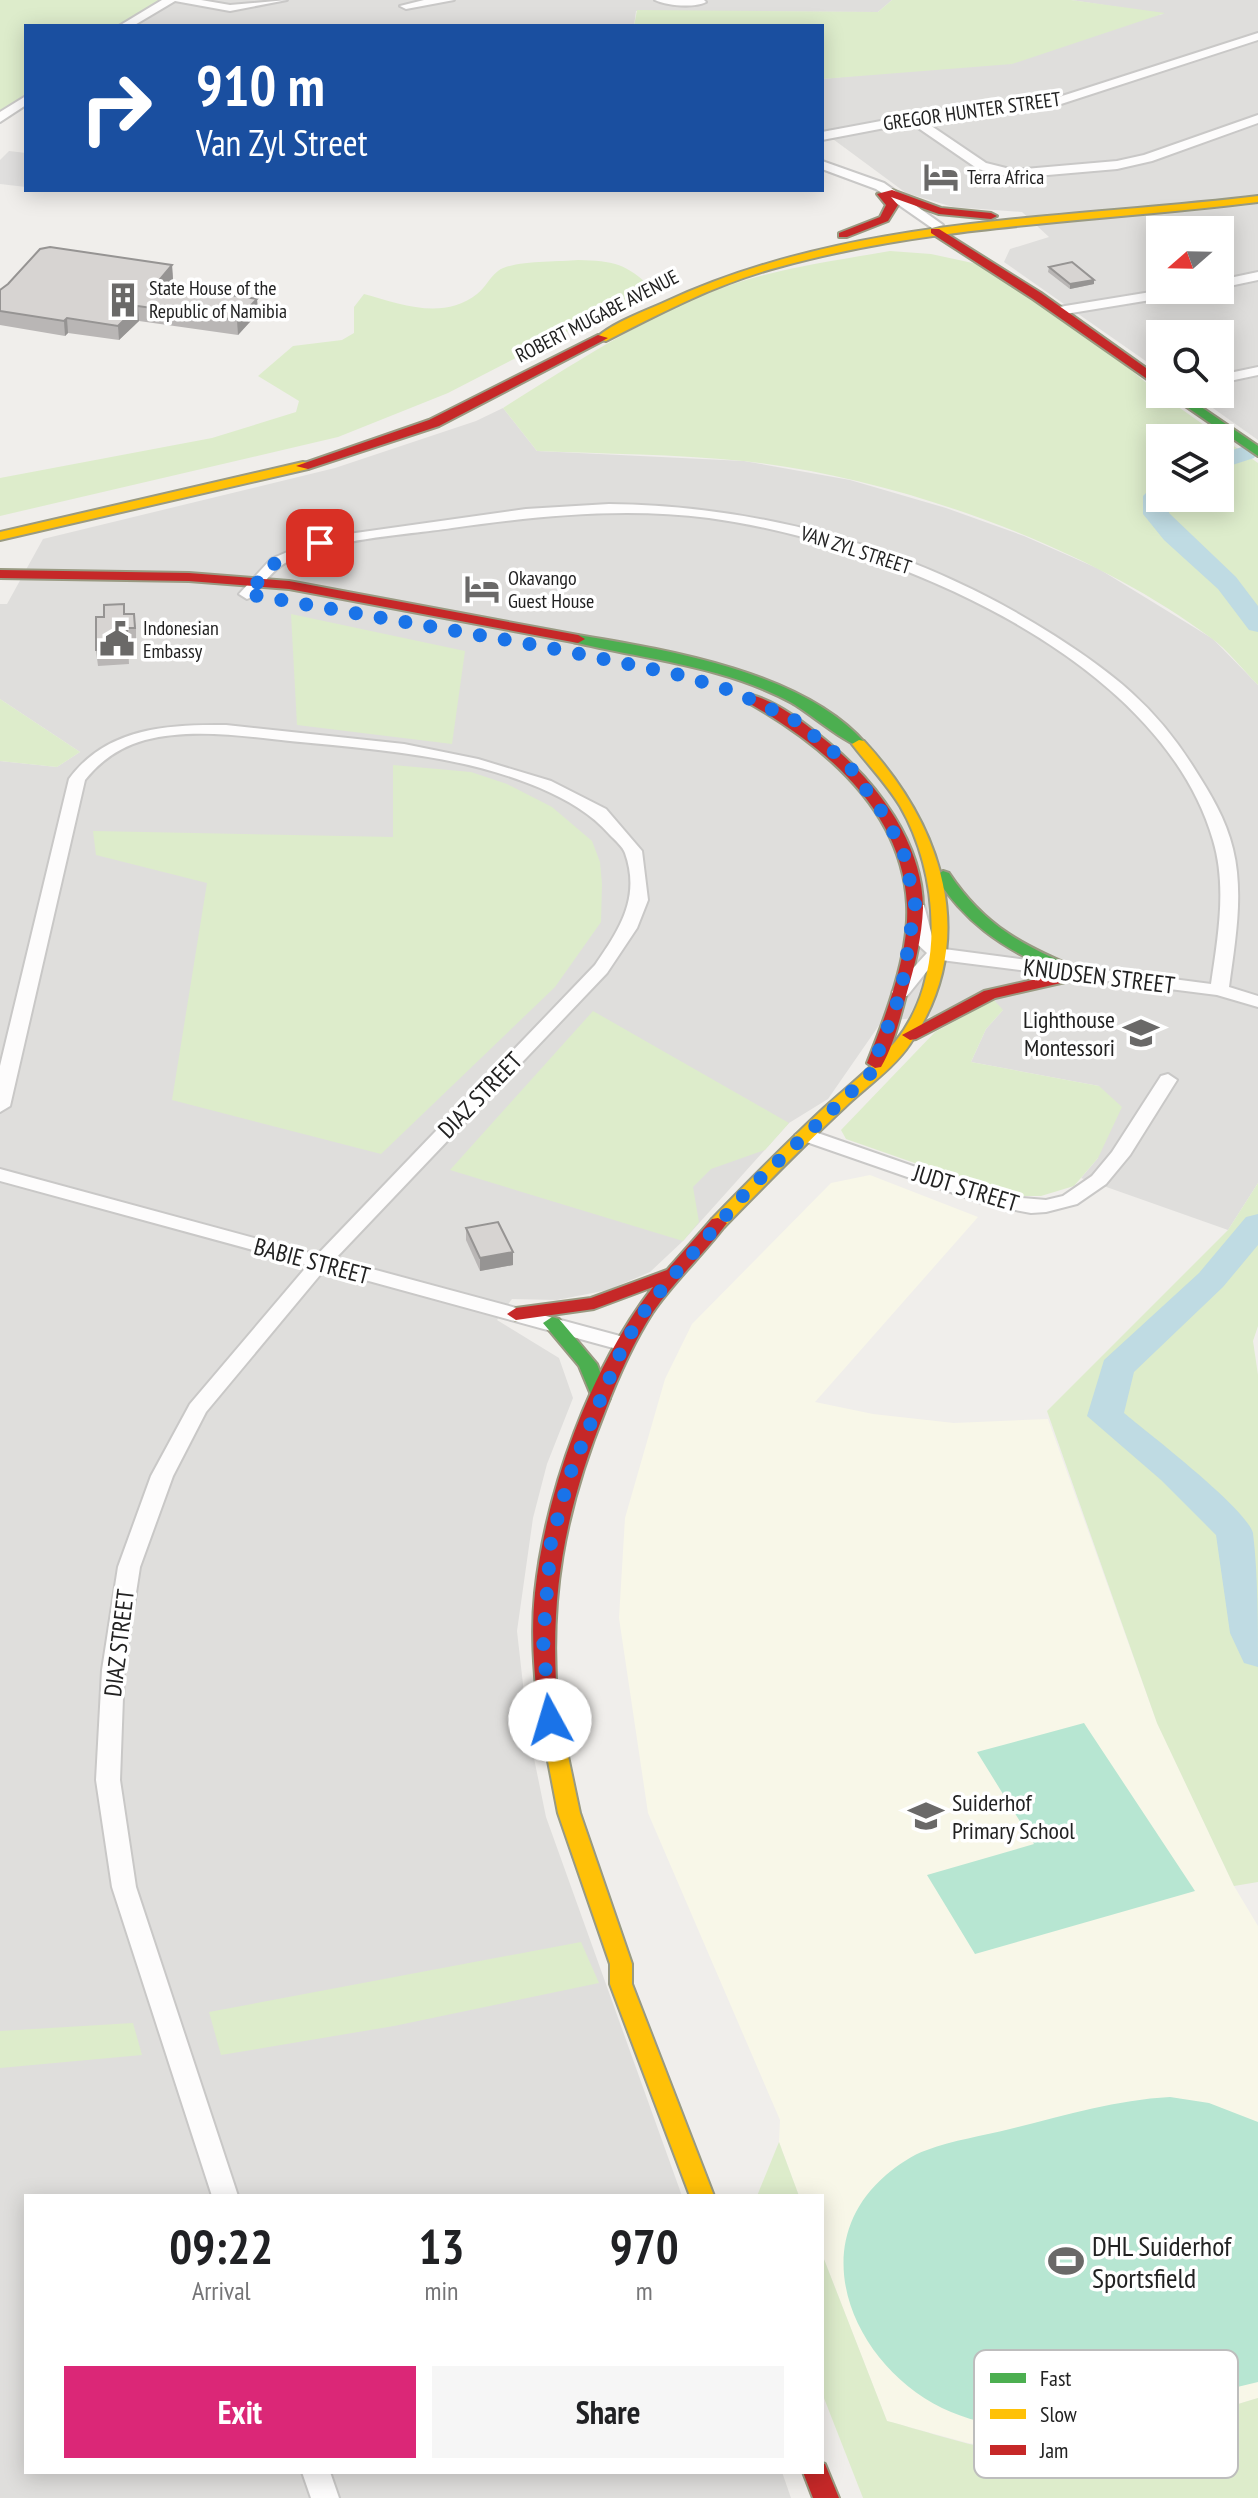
<!DOCTYPE html>
<html lang="en">
<head>
<meta charset="utf-8">
<style>
	body { margin:0; font-family:"PT Sans Narrow",sans-serif; background:#f6f6f6; color:#202124; height:100vh; display:flex; flex-direction:column; font-size:30px; white-space:nowrap }
	* { box-sizing:border-box; margin:0 }
	p { font-size:26px; color:#757577 }
	.icon { flex:none; width:44px; height:44px; fill:none; stroke:currentColor; stroke-width:2; stroke-linecap:round; stroke-linejoin:round }
	.map { position:relative; flex:1; overflow:hidden }
	.drawer { position:absolute; left:24px; top:2194px; width:800px; height:280px; display:flex; flex-direction:column; background:#fff; border-radius:0px; box-shadow:0 4px 20px #0003 }
	.drawer>* { flex:none }
	.top-card { position:absolute; left:24px; top:24px; width:800px; height:168px; border-radius:0px; box-shadow:0 4px 20px #0003; background:#1a4fa0; color:#fff; overflow:hidden }
	.needle { width:52px; rotate:250deg }
	.fabs { position:absolute; left:1146px; top:216px; display:grid; gap:16px }
	.fabs a { display:grid; place-items:center; width:88px; height:88px; border-radius:0px; background:#fff; box-shadow:0 4px 20px #0003; font-size:40px }
	.pin { position:absolute; display:grid; place-items:center; width:68px; height:68px; color:#fff; margin:-34px; border-radius:16px; box-shadow:0 4px 12px #0006 }
	.me { position:absolute; width:88px; margin:-44px; rotate:354deg; stroke-linejoin:round; filter:drop-shadow(0 0 6px #0008) }
	.turn { display:flex; align-items:center; gap:28px; height:168px; padding:0 40px; font-size:36px }
	.turn .icon { width:104px; height:104px; stroke-width:2.5 }
	.turn b { display:block; font-size:56px; line-height:68px }
	.eta { display:flex; justify-content:space-evenly; align-items:center; height:136px; text-align:center }
	.eta b { font-size:48px; font-weight:700; line-height:56px }
	.action { display:flex; gap:16px; margin-top:auto; padding:16px 40px }
	.action a { flex:1; height:92px; border-radius:0px; background:#db2777; color:#fff; font-size:32px; font-weight:700; line-height:92px; text-align:center }
	.action a+a { background:#f6f6f6; color:#202124 }
	.map>svg:first-child { display:block }
</style>
</head>
<body>
<div class="map">
<svg width="1258" height="2498" viewBox="0 0 1258 2498">
	<rect width="100%" height="100%" fill="#f0eeeb"/>
	<!-- residential -->
	<g fill="#dfdedc" fill-rule="evenodd">
		<polygon points="170,0 892,0 878,12 636,11 634,26 127,26"/>
		<path d="M1071,0H1258V440L1193,394H1220V334H1160V371L1004,262L1010,249L1049,237L1022,212L953,207L906,193L822,131V79L862,75L1163,14ZM1160,230H1220V290H1160Z"/>
		<polygon points="503,408 537,451 744,461 850,480 946,508 1024,536 1099,569 1213,639 1258,685 1258,1183 1228,1230 1081,1178 1098,1158 1099,1086 971,1062 986,1029 1003,1010 882,1021 828,1099 789,1123 683,1241 650,1272 608,1290 557,1300 512,1299 497,1320 559,1358 573,1398 547,1464 533,1518 517,1631 528,1729 546,1817 682,2196 26,2196 26,2472 782,2472 791,2498 0,2498 0,761 57,767 80,752 0,699 0,604 7,604 43,539 335,468 476,421"/>
	</g>
	<!-- education -->
	<polygon fill="#f8f7e8" points="870,1175 978,1217 815,1402 873,1414 954,1423 1048,1419 1157,1723 1234,1886 1258,1926 1258,2398 1098,2446 1031,2453 968,2443 887,2421 822,2254 822,2196 799,2196 779,2142 780,2120 648,1813 619,1618 625,1518 665,1379 692,1324 831,1183"/>
	<!-- grass -->
	<g fill="#ddeccb" fill-rule="evenodd">
		<polygon points="0,0 170,0 125,26 26,26 26,100 0,117"/>
		<polygon points="892,0 1071,0 1165,13 1012,64 822,79 822,26 634,26 637,10 878,12"/>
		<path d="M890,251L931,254L982,265L1059,311L1160,394L1258,463V685C1243,670 1228,650 1211,638C1088,546 896,477 743,461C675,454 605,454 537,451L503,408C568,367 634,324 706,294C764,270 828,262 890,251ZM1160,438H1220V498H1160Z"/>
		<path d="M578,260C614,261 625,263 652,288L448,393L338,437L0,516V478L212,438L296,412L299,401L258,376L293,346L342,340L354,333V307L364,294C400,304 443,321 477,294C485,288 490,277 498,271C513,260 558,262 578,260Z"/>
		<polygon points="291,614 465,651 452,744 297,725"/>
		<polygon points="0,699 80,752 57,767 0,761"/>
		<polygon points="393,765 471,772 507,784 552,807 592,841 600,862 602,884 601,922 555,987 381,1154 172,1100 207,883 96,855 93,831 393,837"/>
		<polygon points="994,1000 1003,1010 986,1029 971,1062 1099,1086 1122,1107 1098,1158 1074,1186 1041,1196 1009,1196 846,1139 841,1130 935,1032"/>
		<polygon points="593,1011 789,1123 765,1150 711,1169 693,1187 699,1222 683,1241 450,1170"/>
		<polygon points="1258,1183 1258,1326 1253,1341 1258,1375 1258,1882 1234,1886 1157,1723 1047,1411 1228,1230"/>
		<polygon points="581,1942 599,1983 394,2026 221,2055 209,2012"/>
		<polygon points="133,2023 142,2055 0,2068 0,2031"/>
		<polygon points="779,2142 799,2196 757,2196"/>
		<path d="M822,2254L887,2421C933,2433 983,2452 1031,2453C1107,2454 1186,2419 1258,2398V2498H863L822,2393Z"/>
	</g>
	<!-- pitch -->
	<g fill="#b7e6d2">
		<polygon points="1084,1723 1195,1891 975,1954 927,1875 1034,1844 977,1752"/>
		<path d="M1170,2097L1209,2103L1258,2122V2382L1055,2431C1016,2429 977,2425 942,2408C856,2366 801,2248 886,2175C898,2165 912,2155 927,2150C953,2140 983,2136 1010,2129C1063,2116 1115,2100 1170,2097Z"/>
	</g>
	<!-- parking -->
	<polygon fill="#e0dfde" points="9,151 26,153 26,187 0,184 0,160"/>
	<g fill="none" stroke-linecap="round" stroke-linejoin="round">
		<!-- river -->
		<g fill="#bfdbe3" fill-rule="evenodd">
			<polygon points="1245,446 1257,453 1254,458 1220,469 1220,454"/>
			<polygon points="1160,485 1160,498 1169,498 1169,513 1236,577 1258,606 1258,632 1249,630 1218,589 1164,540 1143,514 1143,496 1151,488"/>
			<path d="M1258,1214V1245L1223,1287L1134,1372L1124,1413C1148,1433 1246,1508 1253,1533C1258,1574 1258,1625 1258,1667L1244,1663L1230,1633L1216,1535L1161,1480L1087,1416L1104,1360L1199,1273L1246,1217Z"/>
		</g>
		<!-- street casing -->
		<g stroke="#c9c8c7" stroke-width="4">
			<g id="street">
				<polygon points="162,0 201,0 230,5 287,0 230,11 175,1 133,26 119,26"/>
				<polygon points="424,0 454,0 406,9 400,6"/>
				<path d="M655,0H704L706,2C694,8 667,6 655,0Z"/>
				<polygon points="1258,33 1258,40 1061,104 924,121 986,163 1014,170 1117,161 1144,155 1258,115 1258,123 1152,161 1117,169 1014,178 978,169 911,123 822,140 822,132 913,115 1059,97"/>
				<polygon points="26,96 26,105 0,122 0,112"/>
				<polygon points="822,161 884,183 943,225 932,228 876,189 822,169"/>
				<polygon points="1258,272 1258,280 1220,288 1220,280"/>
				<polygon points="1163,290 1194,290 1187,294 1059,315 1052,311 1059,307"/>
				<polygon points="1258,367 1258,375 1220,383 1220,375"/>
				<path d="M609,504C768,506 921,550 1055,636C1114,674 1156,707 1194,768C1210,793 1226,819 1233,849C1244,894 1235,942 1229,987L1258,996V1007L1217,995L941,960L927,971L907,996H895L892,992L895,988L927,953L915,942L909,909L912,905H924L933,940L944,949L1211,984C1218,937 1227,886 1213,840C1159,654 884,542 709,518C623,507 537,516 452,528C406,535 320,539 282,565C271,572 261,587 252,597L247,599L239,594L271,559L320,538L526,509Z"/>
				<path d="M226,725L404,744L478,759L551,781L606,809L642,851L648,900L637,928L607,973L335,1259L631,1339L634,1344L631,1349H617L325,1269L206,1412L173,1476L140,1567L124,1670L120,1780L136,1887L238,2196H212L112,1887L96,1780L102,1670L118,1567L151,1476L190,1404L308,1265L0,1181V1169L317,1255L595,965C619,930 641,898 625,853C623,847 615,840 610,835C591,813 567,800 540,788C463,755 372,749 290,741C243,736 191,728 145,740C120,747 101,760 85,780L10,1106L0,1112V1066L69,779C106,728 167,724 226,725Z"/>
				<polygon points="1168,1074 1177,1080 1130,1155 1106,1184 1077,1204 1046,1212 1031,1213 988,1205 798,1139 795,1135 805,1129 812,1131 999,1196 1046,1200 1063,1196 1092,1176 1112,1152 1161,1076"/>
				<polygon points="302,2472 330,2472 339,2498 311,2498"/>
			</g>
		</g>
		<!-- fast casing -->
		<g stroke="#999a82" stroke-width="4">
			<g id="fast">
				<polygon points="1168,394 1182,394 1258,446 1258,456"/>
				<path d="M578,635C668,650 804,672 866,744L864,747C852,749 808,712 792,703C724,666 648,660 573,642L571,639Z"/>
				<path d="M943,871L949,873C985,927 1025,947 1084,971L1086,974L1084,977C1072,980 1060,973 1049,968C1000,947 964,921 935,876Z"/>
				<polygon points="552,1317 559,1319 597,1364 610,1398 608,1402 594,1402 579,1366 543,1323"/>
			</g>
		</g>
		<!-- slow casing -->
		<g stroke="#999a82" stroke-width="4">
			<g id="slow">
				<path d="M1258,196V202C1099,222 934,224 779,267C718,283 662,312 606,341L596,338C614,322 643,312 665,302C850,216 1059,220 1258,196Z"/>
				<polygon points="303,462 308,463 308,469 0,540 0,532"/>
				<path d="M859,740L864,741C943,827 981,939 910,1044C894,1068 866,1087 845,1107C803,1146 764,1186 724,1227H712L709,1223L712,1219C748,1182 785,1144 824,1108C847,1087 874,1066 895,1042C947,979 939,873 900,806C886,783 868,765 852,744Z"/>
				<polygon points="548,1702 555,1704 558,1709 580,1813 632,1964 632,1984 714,2196 690,2196 610,1984 610,1964 558,1813 538,1709 541,1704"/>
			</g>
		</g>
		<!-- jam casing -->
		<g stroke="#999a82" stroke-width="4">
			<g id="jam">
				<polygon points="892,190 941,208 991,213 997,216 991,219 939,214 891,197 898,205 888,221 847,237 839,237 839,233 880,217 886,205 877,194"/>
				<polygon points="931,229 939,229 1041,293 1160,378 1160,388 1033,299 931,233"/>
				<polygon points="598,335 608,338 439,426 308,469 296,466 429,420"/>
				<polygon points="0,570 189,573 289,581 578,635 585,639 578,643 289,589 189,581 0,578"/>
				<path d="M752,695C780,703 807,725 829,743C877,783 923,843 923,908C922,936 915,965 907,992C900,1017 894,1045 881,1067L875,1068L867,1063C885,1018 910,953 907,904C902,809 823,745 747,702V696Z"/>
				<polygon points="1077,970 1083,972 1085,975 1083,978 995,998 916,1039 910,1040 902,1035 984,991"/>
				<path d="M718,1218L727,1223C704,1254 675,1280 653,1312C633,1343 618,1377 605,1411C564,1512 548,1600 558,1709L555,1714H541L538,1709C534,1670 531,1632 535,1593C546,1490 590,1369 653,1287L594,1309L516,1320L507,1314L516,1308L591,1298L667,1270L712,1219Z"/>
				<polygon points="822,2463 825,2464 839,2498 813,2498 803,2472 822,2472"/>
			</g>
		</g>
		<!-- street -->
		<use href="#street" fill="#fdfcfc" fill-rule="evenodd"/>
		<!-- fast -->
		<use href="#fast" fill="#4caf50" fill-rule="evenodd"/>
		<!-- slow -->
		<use href="#slow" fill="#ffc107" fill-rule="evenodd"/>
		<!-- jam -->
		<use href="#jam" fill="#c62828" fill-rule="evenodd"/>
	</g>
	<!-- wall -->
	<g fill="#b9b6b5">
		<polygon points="172,265 173,280 168,286 257,299 258,313 238,335 139,321 119,340 68,333 65,336 0,325 0,290"/>
		<polygon points="1049,267 1094,284 1070,289 1048,272"/>
		<polygon points="125,614 134,614 136,629 136,644 128,644 129,664 98,666 96,650"/>
		<polygon points="466,1228 513,1252 513,1265 480,1271 466,1240"/>
	</g>
	<!-- shaded-wall -->
	<g fill="#969493">
		<polygon points="172,265 173,280 157,298 156,284"/>
		<polygon points="1094,280 1094,284 1070,289 1070,284"/>
		<polygon points="257,299 258,313 238,335 237,320"/>
		<polygon points="138,306 139,321 119,340 118,326"/>
		<polygon points="67,318 68,333 65,336 64,321"/>
		<polygon points="513,1252 513,1265 480,1271 480,1258"/>
	</g>
	<!-- building -->
	<g fill="#d7d4d2" stroke="#969493" stroke-width="2">
		<polygon points="50,247 172,265 156,284 257,299 237,320 138,306 118,326 67,318 64,321 0,311 0,290 8,284 40,249"/>
		<polygon points="1072,262 1094,280 1070,284 1049,267"/>
		<polygon points="124,604 124,614 134,614 135,628 127,628 127,648 96,650 96,617 104,617 104,605"/>
		<polygon points="498,1222 513,1252 480,1258 466,1228"/>
	</g>
	<g fill="none" stroke-linecap="round" stroke-linejoin="round">
		<!-- route -->
		<polyline stroke="#1a73e8" stroke-width="14" stroke-dasharray="0 25.2" points="320,543 276,562 247,594 541,646 676,674 733,691 796,721 847,763 887,819 904,855 915,904 901,992 870,1074 749,1189 679,1269 647,1307 624,1344 601,1398 570,1474 551,1542 543,1640 550,1720"/>
	</g>
	<!-- icons -->
	<defs>
		<g id="hotel-bare" transform="scale(2.76)"><path d="M-6-4.5h1.5V1H6V5H4.5V3h-9V5H-6ZM-4 0a1.8 1.8 0 1 1 3.6 0ZM.5 0V-2.5h3Q6-2.5 6 0Z" fill="#6a6968" stroke="#fff" stroke-width="2.5" paint-order="stroke"/></g>
		<g id="building-bare" transform="scale(2.76)"><path d="M-4-6H4V6H1V3H-1V6H-4ZM-2.5-4.3h1.7v1.8h-1.7ZM.8-4.3h1.7v1.8H.8ZM-2.5-1h1.7V.8h-1.7ZM.8-1h1.7V.8H.8Z" fill="#6a6968" stroke="#fff" stroke-width="2.5" paint-order="stroke"/></g>
		<g id="civic-bare" transform="scale(2.76)"><path d="M-.6-6.5H3V-4.5H.6V-3L4-1V1h2V6H-6V1h2V-1L-.6-3ZM-1.2 2.5V6h2.4V2.5Z" fill="#6a6968" stroke="#fff" stroke-width="2.5" paint-order="stroke"/></g>
		<g id="school-bare" transform="scale(2.76)"><path d="M0-5L7-2L0 1L-7-2ZM-4 1L0 2.5L4 1V4Q0 6-4 4Z" fill="#6a6968" stroke="#fff" stroke-width="2.5" paint-order="stroke"/></g>
		<g id="stadium-bare" transform="scale(2.76)"><path d="M0-5a6.5 5 0 1 0 0 10a6.5 5 0 1 0 0-10ZM-3.5-1.8h7v3.6h-7Z" fill="#6a6968" stroke="#fff" stroke-width="2.5" paint-order="stroke"/></g>
	</defs>
	<g fill-rule="evenodd">
		<use href="#hotel-bare" x="941" y="177"/>
		<use href="#building-bare" x="123" y="300"/>
		<use href="#hotel-bare" x="482" y="589"/>
		<use href="#civic-bare" x="117" y="639"/>
		<use href="#school-bare" x="1141" y="1033"/>
		<use href="#school-bare" x="926" y="1816"/>
		<use href="#stadium-bare" x="1066" y="2261"/>
	</g>
	<g text-anchor="middle" dominant-baseline="central" stroke-width="7" stroke-linejoin="round" paint-order="stroke">
		<!-- far-street labels -->
		<g font-size="20" fill="#222" stroke="#fff">
			<text transform="translate(972 111) rotate(-8)">GREGOR HUNTER STREET</text>
			<text transform="translate(597 316) rotate(-27)">ROBERT MUGABE AVENUE</text>
			<text transform="translate(856 550) rotate(18)">VAN ZYL STREET</text>
		</g>
		<!-- far-poi labels -->
		<g font-size="20" fill="#222" stroke="#fff" text-anchor="start">
			<text x="967" y="177">Terra Africa</text>
			<text x="149" y="288">State House of the<tspan x="149" dy="23">Republic of Namibia</tspan></text>
			<text x="508" y="578">Okavango<tspan x="508" dy="23">Guest House</tspan></text>
			<text x="143" y="628">Indonesian<tspan x="143" dy="23">Embassy</tspan></text>
		</g>
		<!-- street labels -->
		<g font-size="24" fill="#222" stroke="#fff">
			<text transform="translate(1099 976) rotate(7)">KNUDSEN STREET</text>
			<text transform="translate(480 1095) rotate(-46)">DIAZ STREET</text>
			<text transform="translate(966 1188) rotate(17)">JUDT STREET</text>
			<text transform="translate(312 1261) rotate(15)">BABIE STREET</text>
			<text transform="translate(119 1643) rotate(-83)">DIAZ STREET</text>
		</g>
		<!-- poi labels -->
		<g font-size="24" fill="#222" stroke="#fff" text-anchor="end">
			<text x="1115" y="1019">Lighthouse<tspan x="1115" dy="28">Montessori</tspan></text>
			<text x="952" y="1802" text-anchor="start">Suiderhof<tspan x="952" dy="28">Primary School</tspan></text>
		</g>
		<!-- near-poi labels -->
		<g font-size="28" fill="#222" stroke="#fff" text-anchor="start">
			<text x="1092" y="2245">DHL Suiderhof<tspan x="1092" dy="32">Sportsfield</tspan></text>
		</g>
	</g>
	<!-- legend -->
	<rect x="974" y="2350" width="264" height="128" rx="12" fill="#fff" stroke="#bdbdbd" stroke-width="2"/>
	<rect x="990" y="2373" width="36" height="10" fill="#4caf50"/>
	<rect x="990" y="2409" width="36" height="10" fill="#ffc107"/>
	<rect x="990" y="2445" width="36" height="10" fill="#c62828"/>
	<g font-size="22" fill="#222">
		<text x="1040" y="2386">Fast</text>
		<text x="1040" y="2422">Slow</text>
		<text x="1040" y="2458">Jam</text>
	</g>
</svg>
<div class="fabs">
<a><svg class="needle" viewBox="-14 -14 28 28"><path d="M0-13l5 13h-10z" fill="#e53935"/><path d="M0 13l5-13h-10z" fill="#757577"/></svg></a>
<a><svg class="icon" aria-label="search" viewBox="0 0 24 24"><circle cx="10" cy="10" r="6"/><path d="M15 15l6 6"/></svg></a>
<a><svg class="icon" aria-label="layers" viewBox="0 0 24 24"><path d="M12 4l9 5-9 5-9-5zM3 14l9 5 9-5"/></svg></a>
</div>
<div class="pin" style="left:320px;top:543px;background:#d93025"><svg class="icon" aria-label="arrive" viewBox="0 0 24 24"><path d="M6 21V4h12l-3 4 3 4H6"/></svg></div>
<svg class="me" style="left:550px;top:1720px" viewBox="-20 -20 40 40"><circle r="19" fill="#fff"/><path d="M0-13L10 11 0 6-10 11z" fill="#1a73e8"/></svg>
<div class="top-card">
<div class="turn"><svg class="icon" aria-label="right" viewBox="0 0 24 24"><path d="M7 20v-9h11M14 6l5 5-5 5"/></svg><div><b>910 m</b>Van Zyl Street</div></div>
</div>
<section class="drawer">
<div class="eta">
<div><b>09:22</b><p>Arrival</p></div>
<div><b>13</b><p>min</p></div>
<div><b>970</b><p>m</p></div>
</div>
<div class="action"><a>Exit</a><a>Share</a></div>
</section>
</div>
</body>
</html>
